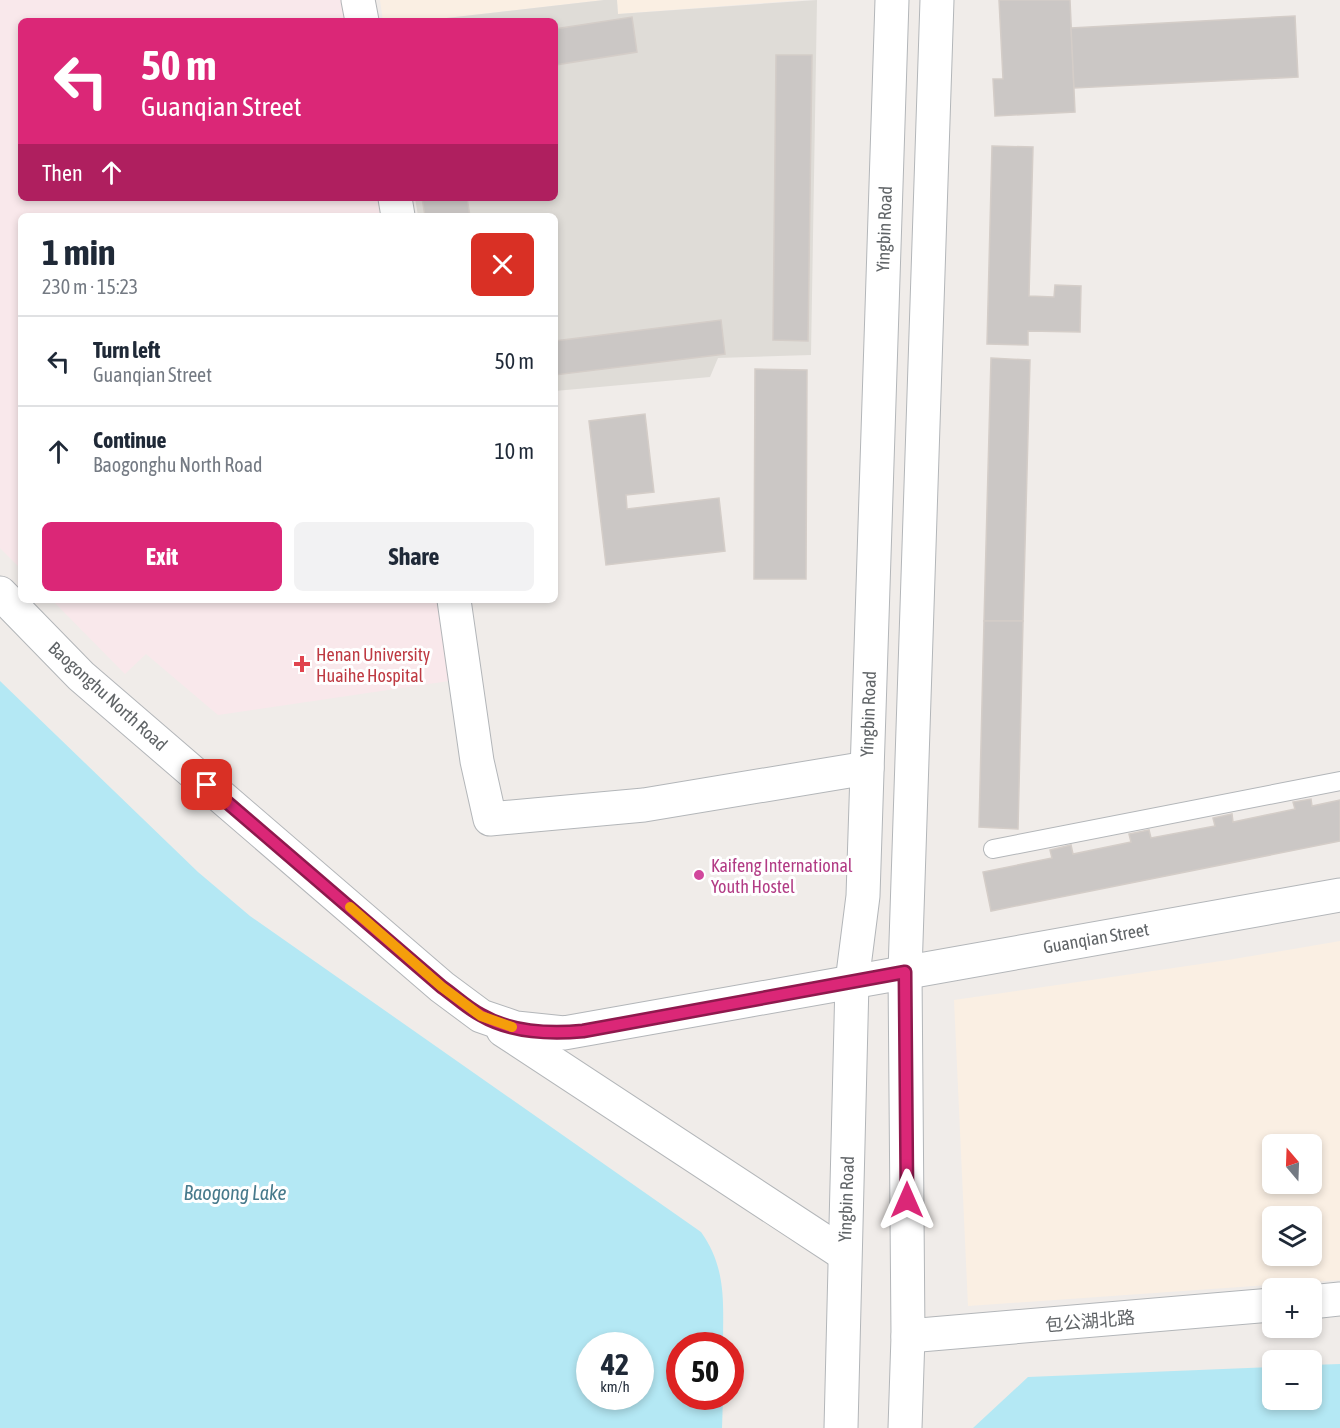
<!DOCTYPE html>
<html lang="en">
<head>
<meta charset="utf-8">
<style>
	body { margin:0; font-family:"Asap Condensed","Noto Sans SC",sans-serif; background:#f2f2f3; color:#1f2937; height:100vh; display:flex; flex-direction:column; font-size:22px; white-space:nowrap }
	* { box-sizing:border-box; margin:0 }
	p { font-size:20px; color:#747a83 }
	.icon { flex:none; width:33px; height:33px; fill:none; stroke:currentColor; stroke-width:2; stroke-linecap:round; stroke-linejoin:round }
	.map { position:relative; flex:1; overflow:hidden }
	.sheet { position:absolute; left:18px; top:213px; width:540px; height:390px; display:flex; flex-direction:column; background:#fff; border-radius:9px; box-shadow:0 3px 9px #0003 }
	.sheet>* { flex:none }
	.banner { position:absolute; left:18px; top:18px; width:540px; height:183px; border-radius:9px; box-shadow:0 3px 9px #0003; background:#db2777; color:#fff; overflow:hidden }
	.needle { width:39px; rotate:341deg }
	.tools { position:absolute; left:1262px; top:1134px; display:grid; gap:12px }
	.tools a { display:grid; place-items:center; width:60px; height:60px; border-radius:9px; background:#fff; box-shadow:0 3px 9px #0003; font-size:30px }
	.speed { position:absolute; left:576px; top:1332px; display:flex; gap:12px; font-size:30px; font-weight:700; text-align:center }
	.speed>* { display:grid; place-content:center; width:78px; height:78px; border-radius:50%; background:#fff; box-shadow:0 3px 9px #0003; line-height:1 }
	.speed small { font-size:15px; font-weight:400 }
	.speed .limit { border:9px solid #d22; background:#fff; color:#111 }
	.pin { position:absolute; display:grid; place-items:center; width:51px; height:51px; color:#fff; margin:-26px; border-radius:12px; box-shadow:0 3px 9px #0006 }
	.me { position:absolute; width:66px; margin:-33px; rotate:0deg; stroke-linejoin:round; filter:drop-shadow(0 0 4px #0008) }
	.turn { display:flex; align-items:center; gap:21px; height:126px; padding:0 24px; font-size:27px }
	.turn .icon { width:78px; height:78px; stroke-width:2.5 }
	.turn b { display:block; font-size:42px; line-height:51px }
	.then { display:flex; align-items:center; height:57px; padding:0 24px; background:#0003; gap:12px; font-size:22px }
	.round { display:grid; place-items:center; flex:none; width:63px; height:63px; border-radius:9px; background:#f2f2f3 }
	.headline { display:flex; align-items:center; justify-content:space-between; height:102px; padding:0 24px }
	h1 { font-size:36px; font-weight:700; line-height:45px }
	.primary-button { display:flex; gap:12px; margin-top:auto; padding:12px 24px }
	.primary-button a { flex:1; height:69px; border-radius:9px; background:#db2777; color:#fff; font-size:24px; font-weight:700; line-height:69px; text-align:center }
	.primary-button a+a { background:#f2f2f3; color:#1f2937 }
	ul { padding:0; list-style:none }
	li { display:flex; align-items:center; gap:18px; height:90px; padding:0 24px; border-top:2px solid #e0e1e3 }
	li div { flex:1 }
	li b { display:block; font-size:22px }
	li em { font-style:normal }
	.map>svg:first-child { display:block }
</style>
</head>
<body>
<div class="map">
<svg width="1340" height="1428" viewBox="0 0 1340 1428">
	<rect width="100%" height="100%" fill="#f0ece9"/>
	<!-- commercial -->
	<g fill="#faefe3" fill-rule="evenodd">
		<polygon points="380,0 604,0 420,21 383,21"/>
		<polygon points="617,0 804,0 618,14"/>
		<path d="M1340,941V1280L968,1306L954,1000L1228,960ZM1272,1144H1311V1184H1272ZM1272,1216H1311V1256H1272Z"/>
	</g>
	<!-- education -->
	<polygon fill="#dfdcd7" points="604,0 617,0 618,14 817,0 811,355 718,358 710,377 555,391 555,216 418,216 415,198 555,198 555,21 420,21"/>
	<!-- medical -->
	<g fill="#f9e8eb">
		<polygon points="0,0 342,0 346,21 21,21 21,198 377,198 380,216 21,216 21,569 0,548"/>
		<polygon points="52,600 439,600 449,681 218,715 146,654 125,674"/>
	</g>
	<!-- water -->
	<g fill="#b4e8f4" fill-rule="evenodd">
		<path d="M0,681L198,872L250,916L701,1232C727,1268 723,1304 723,1345L680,1346V1396L723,1397L722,1428H0ZM590,1346H640V1396H590Z"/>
		<polygon points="1340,1364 1340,1428 973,1428 1028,1377 1272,1367 1272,1400 1311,1400 1311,1365"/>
	</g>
	<!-- building -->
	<g fill="#cbc7c5" stroke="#d4cdc8" stroke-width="1.5">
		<polygon points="999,0 1070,0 1075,112 995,116 993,79 1003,79"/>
		<polygon points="1295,16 1298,77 1074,88 1071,28"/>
		<polygon points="632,17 637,52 555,65 555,29"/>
		<polygon points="776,55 812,55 808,341 773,340"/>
		<polygon points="992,146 1033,147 1029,296 1054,297 1055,285 1081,286 1080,332 1028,331 1028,345 987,344"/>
		<polygon points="422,198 467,198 470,216 425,216"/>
		<polygon points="721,320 725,354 555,375 555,341"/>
		<polygon points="991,358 1030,360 1023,621 984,621"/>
		<polygon points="755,369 807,370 806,579 754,579"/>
		<polygon points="645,414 654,492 626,495 627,509 719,498 725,551 606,565 589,421"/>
		<polygon points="984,621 1023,621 1018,829 979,827"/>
		<polygon points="1311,799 1312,806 1340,800 1340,841 991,911 983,872 1052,858 1050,850 1071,845 1073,854 1131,842 1129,834 1149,830 1151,838 1215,826 1213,818 1232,814 1233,822 1295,809 1293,802"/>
	</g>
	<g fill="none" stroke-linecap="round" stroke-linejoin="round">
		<!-- service casing -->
		<g stroke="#b3b6b9" stroke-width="20">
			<polyline id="service" points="993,849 1340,781"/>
		</g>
		<!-- minor casing -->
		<g stroke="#b3b6b9" stroke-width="35">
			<g id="minor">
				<polyline points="358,0 362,21"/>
				<polyline points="395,198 398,216"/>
				<polyline points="0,593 81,676 442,987 481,1016 516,1028 564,1033 852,982"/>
				<polyline points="454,600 477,761 490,819 644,805 867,768"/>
				<polyline points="503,1030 844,1254"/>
				<polyline points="1311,1302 1340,1299"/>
				<polyline points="908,1336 1272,1305"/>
			</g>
		</g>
		<!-- tertiary casing -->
		<g stroke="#b3b6b9" stroke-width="35">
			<polyline id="tertiary" points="852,982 1340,895"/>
		</g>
		<!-- secondary casing -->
		<g stroke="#b3b6b9" stroke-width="35">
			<g id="secondary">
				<polyline points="841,1428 852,982 863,896 892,0"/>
				<polyline points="905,1428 908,1336 905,972 937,0"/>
			</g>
		</g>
		<!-- service -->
		<use href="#service" stroke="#fff" stroke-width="18"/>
		<!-- minor -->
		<use href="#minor" stroke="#fff" stroke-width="33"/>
		<!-- tertiary -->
		<use href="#tertiary" stroke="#fff" stroke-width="33"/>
		<!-- secondary -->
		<use href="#secondary" stroke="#fff" stroke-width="33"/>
	</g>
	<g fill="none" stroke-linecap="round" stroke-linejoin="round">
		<!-- route casing -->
		<g stroke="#8e194d" stroke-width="15">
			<path id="route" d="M207,785L442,987C455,996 467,1008 481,1015C510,1032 550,1034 583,1031L905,972L907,1200"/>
		</g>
		<!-- route -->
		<use href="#route" stroke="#db2777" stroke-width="10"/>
		<!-- slow -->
		<polyline stroke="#f59e0b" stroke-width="10" points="350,907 442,987 481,1016 512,1027"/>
	</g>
	<!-- markers -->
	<path fill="#e0444e" stroke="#fff" stroke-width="2" d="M299 655h6v6h6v6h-6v6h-6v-6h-6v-6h6z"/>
	<circle fill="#d1479c" stroke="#fff" stroke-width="2" cx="699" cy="875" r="6"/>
	<g text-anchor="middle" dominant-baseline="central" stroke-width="6" stroke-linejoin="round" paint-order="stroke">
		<!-- street labels -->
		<g font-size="18" fill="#606467" stroke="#fff">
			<text transform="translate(884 229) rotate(-88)">Yingbin Road</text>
			<text transform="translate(108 696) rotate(42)">Baogonghu North Road</text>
			<text transform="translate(868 714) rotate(-88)">Yingbin Road</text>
			<text transform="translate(1096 938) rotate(-10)">Guanqian Street</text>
			<text transform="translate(846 1199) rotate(-88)">Yingbin Road</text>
			<text transform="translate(1090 1321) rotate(-5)">包公湖北路</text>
		</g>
		<!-- health labels -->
		<g font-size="18" fill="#be3a42" stroke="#fff" text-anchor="start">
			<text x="316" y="654">Henan University<tspan x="316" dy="21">Huaihe Hospital</tspan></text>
		</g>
		<!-- hotel labels -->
		<g font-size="18" fill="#b23c85" stroke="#fff" text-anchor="start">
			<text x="711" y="865">Kaifeng International<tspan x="711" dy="21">Youth Hostel</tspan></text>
		</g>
		<!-- water labels -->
		<g font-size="20" font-style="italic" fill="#477a8c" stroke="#fff">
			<text x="235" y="1192">Baogong Lake</text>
		</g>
	</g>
</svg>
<div class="tools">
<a><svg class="needle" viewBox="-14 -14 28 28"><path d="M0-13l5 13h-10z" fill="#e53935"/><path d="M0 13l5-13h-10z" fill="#747a83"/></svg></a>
<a><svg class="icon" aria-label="layers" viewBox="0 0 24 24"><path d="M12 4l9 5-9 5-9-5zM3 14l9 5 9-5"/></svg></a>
<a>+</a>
<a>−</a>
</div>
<div class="speed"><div>42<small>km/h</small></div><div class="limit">50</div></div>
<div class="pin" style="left:207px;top:785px;background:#d93025"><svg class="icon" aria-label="arrive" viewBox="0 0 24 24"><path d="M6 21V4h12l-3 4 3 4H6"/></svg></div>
<svg class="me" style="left:907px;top:1200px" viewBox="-20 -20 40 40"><path d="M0-17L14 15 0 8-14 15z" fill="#db2777" stroke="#fff" stroke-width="4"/></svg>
<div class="banner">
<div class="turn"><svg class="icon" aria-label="left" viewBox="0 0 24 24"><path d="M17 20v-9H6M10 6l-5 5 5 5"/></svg><div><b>50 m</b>Guanqian Street</div></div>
<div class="then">Then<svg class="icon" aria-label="ahead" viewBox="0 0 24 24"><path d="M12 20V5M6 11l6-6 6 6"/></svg></div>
</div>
<section class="sheet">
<div class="headline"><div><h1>1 min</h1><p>230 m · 15:23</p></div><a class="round" style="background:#d93025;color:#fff"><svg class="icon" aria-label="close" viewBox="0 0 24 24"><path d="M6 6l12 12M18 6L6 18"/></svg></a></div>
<ul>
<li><svg class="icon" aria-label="left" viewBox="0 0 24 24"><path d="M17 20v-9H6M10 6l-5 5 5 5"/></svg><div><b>Turn left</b><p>Guanqian Street</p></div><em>50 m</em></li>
<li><svg class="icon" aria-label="ahead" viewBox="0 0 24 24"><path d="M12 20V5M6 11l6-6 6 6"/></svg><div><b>Continue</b><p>Baogonghu North Road</p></div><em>10 m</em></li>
</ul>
<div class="primary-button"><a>Exit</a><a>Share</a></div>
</section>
</div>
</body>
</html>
